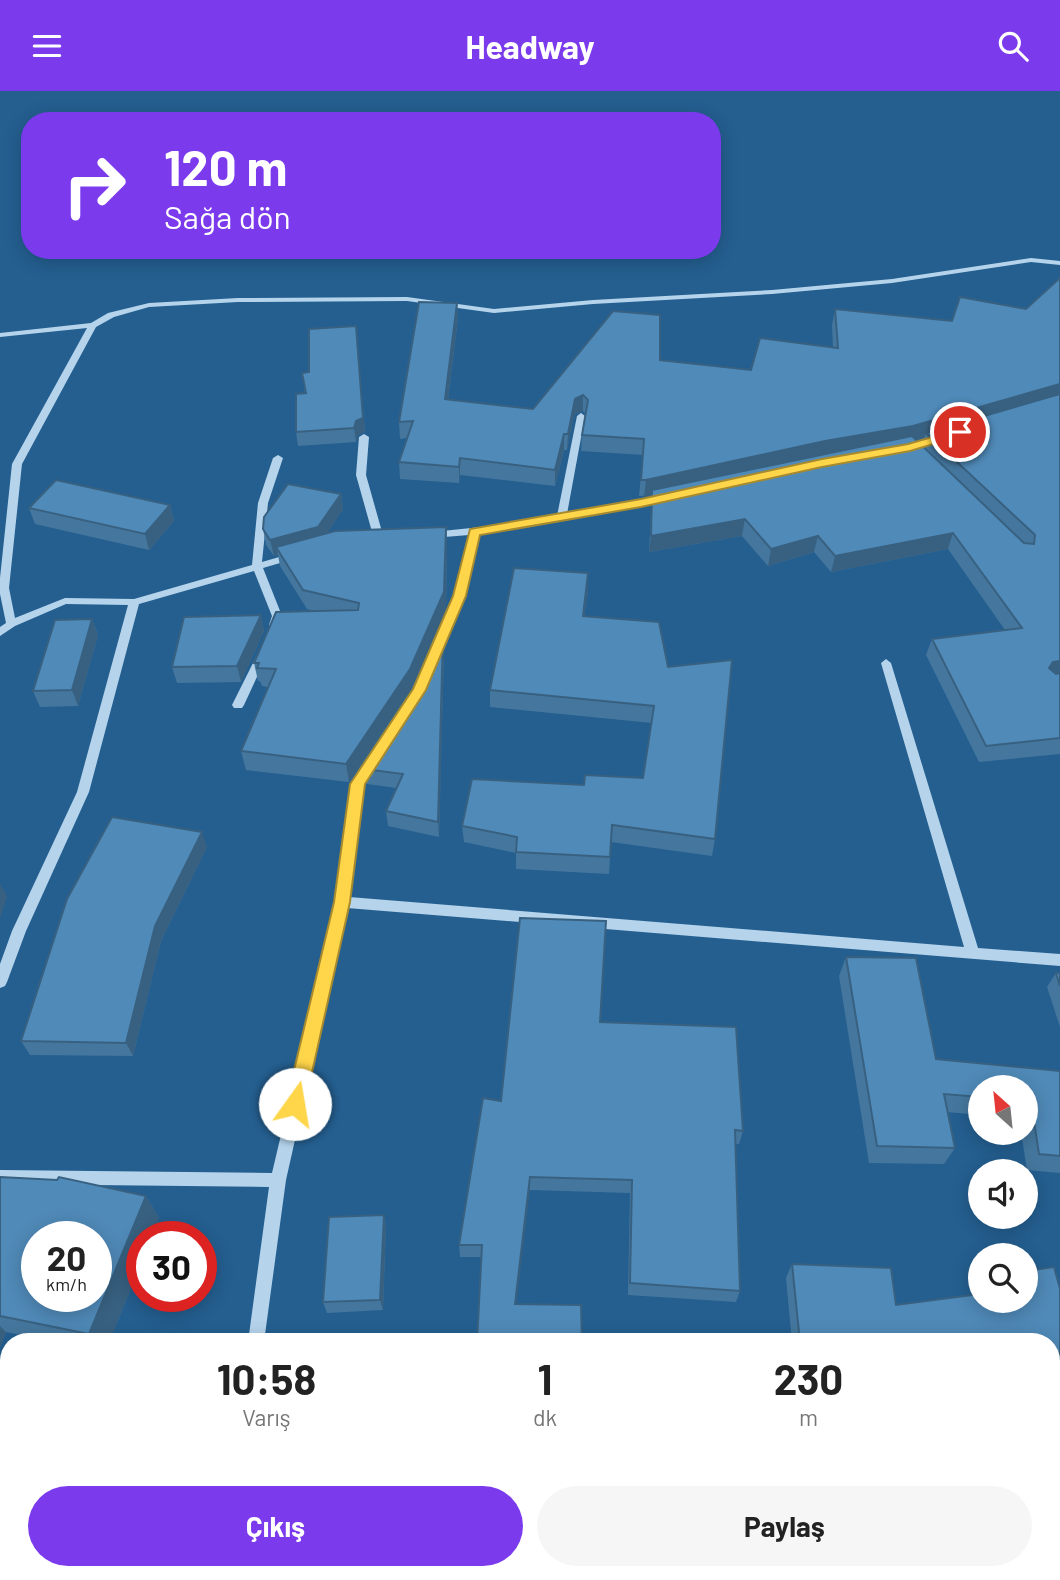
<!DOCTYPE html>
<html lang="tr">
<head>
<meta charset="utf-8">
<style>
	body { margin:0; font-family:Barlow,sans-serif; background:#f6f6f6; color:#222; height:100vh; display:flex; flex-direction:column; font-size:26px; white-space:nowrap }
	* { box-sizing:border-box; margin:0 }
	p { font-size:23px; color:#767676 }
	.icon { flex:none; width:38px; height:38px; fill:none; stroke:currentColor; stroke-width:2; stroke-linecap:round; stroke-linejoin:round }
	.map { position:relative; flex:1; overflow:hidden }
	.sheet { position:absolute; left:0px; top:1242px; width:1060px; height:247px; display:flex; flex-direction:column; background:#fff; border-radius:28px 28px 0 0; box-shadow:0 4px 18px #0003 }
	.sheet>* { flex:none }
	.guide { position:absolute; left:21px; top:21px; width:700px; height:147px; border-radius:28px; box-shadow:0 4px 18px #0003; background:#7c3aed; color:#fff; overflow:hidden }
	.needle { width:46px; rotate:333deg }
	.tools { position:absolute; left:968px; top:984px; display:grid; gap:14px }
	.tools a { display:grid; place-items:center; width:70px; height:70px; border-radius:50%; background:#fff; box-shadow:0 4px 18px #0003; font-size:35px }
	.speed { position:absolute; left:21px; top:1130px; display:flex; gap:14px; font-size:35px; font-weight:700; text-align:center }
	.speed>* { display:grid; place-content:center; width:91px; height:91px; border-radius:50%; background:#fff; box-shadow:0 4px 18px #0003; line-height:1 }
	.speed small { font-size:18px; font-weight:400 }
	.speed .limit { border:10px solid #d22; background:#fff; color:#111 }
	.pin { position:absolute; display:grid; place-items:center; width:60px; height:60px; color:#fff; margin:-30px; border:4px solid #fff; border-radius:50%; box-shadow:0 2px 7px #0007 }
	.me { position:absolute; width:77px; margin:-38px; rotate:13deg; stroke-linejoin:round; filter:drop-shadow(0 0 5px #0008) }
	.turn { display:flex; align-items:center; gap:24px; height:147px; padding:0 28px; font-size:32px }
	.turn .icon { width:91px; height:91px; stroke-width:2.5 }
	.turn b { display:block; font-size:49px; line-height:60px }
	.eta { display:flex; justify-content:space-evenly; align-items:center; height:119px; text-align:center }
	.eta b { font-size:42px; font-weight:700; line-height:49px }
	.action { display:flex; gap:14px; margin-top:auto; padding:14px 28px }
	.action a { flex:1; height:80px; border-radius:42px; background:#7c3aed; color:#fff; font-size:28px; font-weight:700; line-height:80px; text-align:center }
	.action a+a { background:#f6f6f6; color:#222 }
	header { display:flex; justify-content:space-between; align-items:center; height:91px; padding:0 28px; background:#7c3aed; color:#fff; font-size:32px; font-weight:700 }
	.map>svg:first-child { display:block }
</style>
</head>
<body>
<header><svg class="icon" aria-label="menu" viewBox="0 0 24 24"><path d="M4 6h16M4 12h16M4 18h16"/></svg>Headway<svg class="icon" aria-label="search" viewBox="0 0 24 24"><circle cx="10" cy="10" r="6"/><path d="M15 15l6 6"/></svg></header>
<div class="map">
<svg width="1060" height="1489" viewBox="0 0 1060 1489">
	<rect width="100%" height="100%" fill="#245f90"/>
	<g fill="none" stroke-linecap="round" stroke-linejoin="round">
		<!-- minor -->
		<g fill="#b5d4ec" fill-rule="evenodd">
			<polygon points="1031,167 1060,170 1060,174 1031,171 892,192 772,203 593,213 494,222 407,210 238,211 149,216 114,226 96,236 22,373 9,497 15,527 65,507 134,508 252,474 258,412 273,367 278,364 283,367 268,412 262,471 293,462 298,465 297,467 263,477 282,525 278,536 274,538 269,534 272,525 254,480 139,513 89,701 26,840 7,891 5,895 0,897 0,873 12,840 77,701 128,514 66,513 15,535 0,545 0,536 6,532 0,503 0,487 12,373 87,237 0,246 0,242 91,232 108,222 149,212 238,207 407,206 494,218 593,209 772,199 892,188"/>
			<polygon points="581,322 585,325 567,423 666,403 671,406 666,409 550,432 480,443 465,505 423,602 417,606 413,605 411,602 455,505 469,444 432,447 427,444 432,441 491,435 557,425 577,325"/>
			<polygon points="364,343 369,346 366,384 384,448 379,451 374,448 356,384 359,346"/>
			<polygon points="262,560 267,564 244,614 242,617 234,617 232,614 257,564"/>
			<polygon points="886,568 891,572 978,857 1060,863 1060,875 347,817 286,1089 264,1251 248,1251 269,1096 0,1093 0,1079 272,1082 336,811 351,693 369,667 373,666 379,670 363,694 349,806 964,856 881,572"/>
			<polygon points="204,1480 222,1480 220,1489 202,1489"/>
		</g>
	</g>
	<!-- wall -->
	<g fill="#45779e" fill-rule="evenodd">
		<path d="M1060,187V663L979,671L926,564L932,548L1005,539L948,458L831,481L814,461L768,475L742,445L649,461L652,404L639,405L643,364L581,360L582,344L586,323L583,320L574,324L567,359H564L555,395L460,384L459,392L400,388L399,371L407,347L400,348L399,331L457,212L458,228L448,309L533,318L660,269L751,279L833,256L832,234L835,218L952,230L1026,218ZM924,347L922,355L916,349H917Z"/>
		<polygon points="356,235 365,341 358,344 356,351 298,355 296,341 305,302 302,282 309,281"/>
		<polygon points="341,403 343,418 327,442 446,436 447,455 446,520 412,597 349,691 246,679 241,660 268,596 262,595 260,590 258,590 254,572 316,520 307,518 280,475 278,464 274,465 266,454 263,438"/>
		<polygon points="170,414 174,430 149,459 35,433 29,417"/>
		<polygon points="588,482 588,500 584,525 668,576 715,748 712,765 611,751 609,783 516,778 516,762 464,751 462,735 584,694 643,687 652,632 490,616 490,599"/>
		<polygon points="261,524 264,540 241,591 177,592 172,576"/>
		<polygon points="92,528 98,544 78,615 40,616 33,600"/>
		<polygon points="443,544 444,560 439,746 388,735 386,720 396,697 367,693 364,678 426,585"/>
		<polygon points="207,756 161,850 133,965 30,964 21,950"/>
		<polygon points="846,866 936,968 1060,980 1060,1082 1027,1079 1021,1041 1026,1041 1026,996 980,996 980,1024 947,1021 955,1057 944,1073 869,1072 839,885"/>
		<polygon points="1056,882 1060,882 1060,936 1047,896"/>
		<polygon points="600,931 743,1040 739,1053 735,1053 740,1200 736,1211 628,1204 630,1102 530,1099 477,1251 482,1166 460,1166 459,1154 501,1010"/>
		<polygon points="0,1086 146,1105 159,1127 142,1146 142,1171 109,1251 56,1251 6,1241 0,1256"/>
		<polygon points="384,1124 386,1135 383,1219 327,1222 323,1211"/>
		<polygon points="792,1173 896,1214 1060,1198 1060,1453 1052,1415 1052,1251 792,1251 786,1187"/>
		<polygon points="596,1480 767,1480 769,1489 597,1489"/>
		<polygon points="816,1480 1052,1480 1060,1489 817,1489"/>
	</g>
	<!-- shaded-wall -->
	<g fill="#386181">
		<polygon points="457,212 458,228 446,325 445,308"/>
		<polygon points="356,235 365,341 358,344 356,351 354,337"/>
		<polygon points="1060,293 1060,307 926,342 924,347 908,351 821,366 644,406 646,389"/>
		<polygon points="583,304 583,320 574,324 567,359 568,343 575,308"/>
		<polygon points="564,343 564,359 555,395 555,379"/>
		<polygon points="460,367 460,384 459,392 459,376"/>
		<polygon points="341,403 343,418 321,452 276,456 278,464 274,465 270,449"/>
		<polygon points="170,414 174,430 149,459 145,443"/>
		<polygon points="745,428 742,445 649,461 651,445"/>
		<polygon points="446,436 447,455 446,520 412,597 349,691 346,673"/>
		<polygon points="953,442 948,458 831,481 835,465"/>
		<polygon points="818,445 814,461 768,475 771,458"/>
		<polygon points="588,482 588,500 582,542 583,525"/>
		<polygon points="261,524 264,540 241,591 237,575"/>
		<polygon points="92,528 98,544 78,615 72,599"/>
		<polygon points="443,544 444,560 439,746 438,731"/>
		<polygon points="1060,570 1060,585 1049,577 1053,571"/>
		<polygon points="202,741 207,756 161,850 133,965 126,952 155,835"/>
		<polygon points="0,793 7,805 0,828"/>
		<polygon points="530,1086 530,1099 515,1224 515,1213"/>
		<polygon points="146,1105 159,1127 152,1146 142,1146 142,1171 109,1251 97,1251 89,1243"/>
		<polygon points="384,1124 386,1135 383,1219 380,1209"/>
		<polygon points="0,1235 6,1241 0,1256"/>
		<polygon points="61,1480 87,1480 85,1489 59,1489"/>
	</g>
	<!-- building -->
	<g fill="#508ab8" stroke="#386181" stroke-width="2" fill-rule="evenodd">
		<polygon points="1060,187 1060,293 913,335 825,350 646,389 641,389 644,348 582,344 588,309 583,304 575,308 568,343 564,343 555,379 460,367 459,376 399,371 413,330 399,331 419,211 457,212 445,308 533,318 613,220 660,224 660,269 751,279 760,247 838,257 835,218 952,230 960,206 1026,218"/>
		<polygon points="356,235 363,327 356,330 354,337 296,341 296,303 306,302 302,282 309,281 309,238"/>
		<polygon points="1060,303 1060,570 1053,571 1049,577 1056,583 1060,582 1060,647 986,655 932,548 1022,537 953,442 835,465 818,445 771,458 745,428 651,445 652,399 912,345 1024,452 1034,453 1035,444 926,342"/>
		<polygon points="56,389 170,414 145,443 29,417"/>
		<polygon points="288,393 341,403 318,436 270,449 263,438 264,426"/>
		<polygon points="446,436 444,501 410,578 346,673 241,660 276,578 257,577 259,572 254,572 276,521 358,519 359,512 303,499 276,456 335,440"/>
		<polygon points="514,477 588,482 583,525 659,531 668,576 732,569 715,748 612,734 610,766 516,761 517,746 462,735 472,688 584,694 585,684 643,687 654,615 490,599"/>
		<polygon points="261,524 237,575 172,576 184,526"/>
		<polygon points="92,528 72,599 33,600 55,529"/>
		<polygon points="443,544 438,731 386,720 403,683 364,678 426,585"/>
		<polygon points="112,726 202,741 155,835 126,952 21,950 67,808"/>
		<polygon points="520,827 606,830 600,931 736,936 743,1040 735,1039 740,1200 630,1192 632,1089 530,1086 515,1213 581,1214 582,1251 477,1251 482,1154 459,1154 483,1007 501,1010"/>
		<polygon points="846,866 916,867 936,968 1060,980 1060,1065 1039,1063 1031,1010 1026,1009 1026,996 980,996 980,1006 944,1003 955,1057 877,1055"/>
		<polygon points="1056,882 1060,882 1060,895"/>
		<path d="M0,1086L57,1089L59,1086L146,1105L89,1243L0,1225ZM37,1146H96V1206H37Z"/>
		<polygon points="384,1124 380,1209 323,1211 329,1126"/>
		<polygon points="792,1173 891,1177 896,1214 980,1203 980,1209 1026,1209 1026,1180 1054,1176 1060,1198 1060,1379 1052,1345 1052,1251 800,1251"/>
		<polygon points="9,1401 9,1480 61,1480 59,1489 0,1489 0,1402"/>
		<polygon points="1052,1476 1060,1476 1060,1489 826,1489 825,1480 1052,1480"/>
		<polygon points="600,1480 767,1480 769,1489 601,1489"/>
	</g>
	<!-- route -->
	<polygon fill="#ffd54a" stroke="#a68a30" stroke-width="2" points="960,338 964,339 964,344 910,360 822,376 641,416 480,444 466,505 426,599 365,693 350,811 305,1013 302,1019 295,1022 289,1019 286,1013 334,811 350,693 413,598 453,505 470,438 641,408 822,368 908,353"/>
</svg>
<div class="tools">
<a><svg class="needle" viewBox="-14 -14 28 28"><path d="M0-13l5 13h-10z" fill="#e53935"/><path d="M0 13l5-13h-10z" fill="#767676"/></svg></a>
<a><svg class="icon" aria-label="sound" viewBox="0 0 24 24"><path d="M4 9h4l5-4v14l-5-4H4zM17 9q2 3 0 6"/></svg></a>
<a><svg class="icon" aria-label="search" viewBox="0 0 24 24"><circle cx="10" cy="10" r="6"/><path d="M15 15l6 6"/></svg></a>
</div>
<div class="speed"><div>20<small>km/h</small></div><div class="limit">30</div></div>
<div class="pin" style="left:960px;top:341px;background:#d93025"><svg class="icon" aria-label="arrive" viewBox="0 0 24 24"><path d="M6 21V4h12l-3 4 3 4H6"/></svg></div>
<svg class="me" style="left:295px;top:1013px" viewBox="-20 -20 40 40"><circle r="19" fill="#fff"/><path d="M0-13L10 11 0 6-10 11z" fill="#ffd54a"/></svg>
<div class="guide">
<div class="turn"><svg class="icon" aria-label="right" viewBox="0 0 24 24"><path d="M7 20v-9h11M14 6l5 5-5 5"/></svg><div><b>120 m</b>Sağa dön</div></div>
</div>
<section class="sheet">
<div class="eta">
<div><b>10:58</b><p>Varış</p></div>
<div><b>1</b><p>dk</p></div>
<div><b>230</b><p>m</p></div>
</div>
<div class="action"><a>Çıkış</a><a>Paylaş</a></div>
</section>
</div>
</body>
</html>
